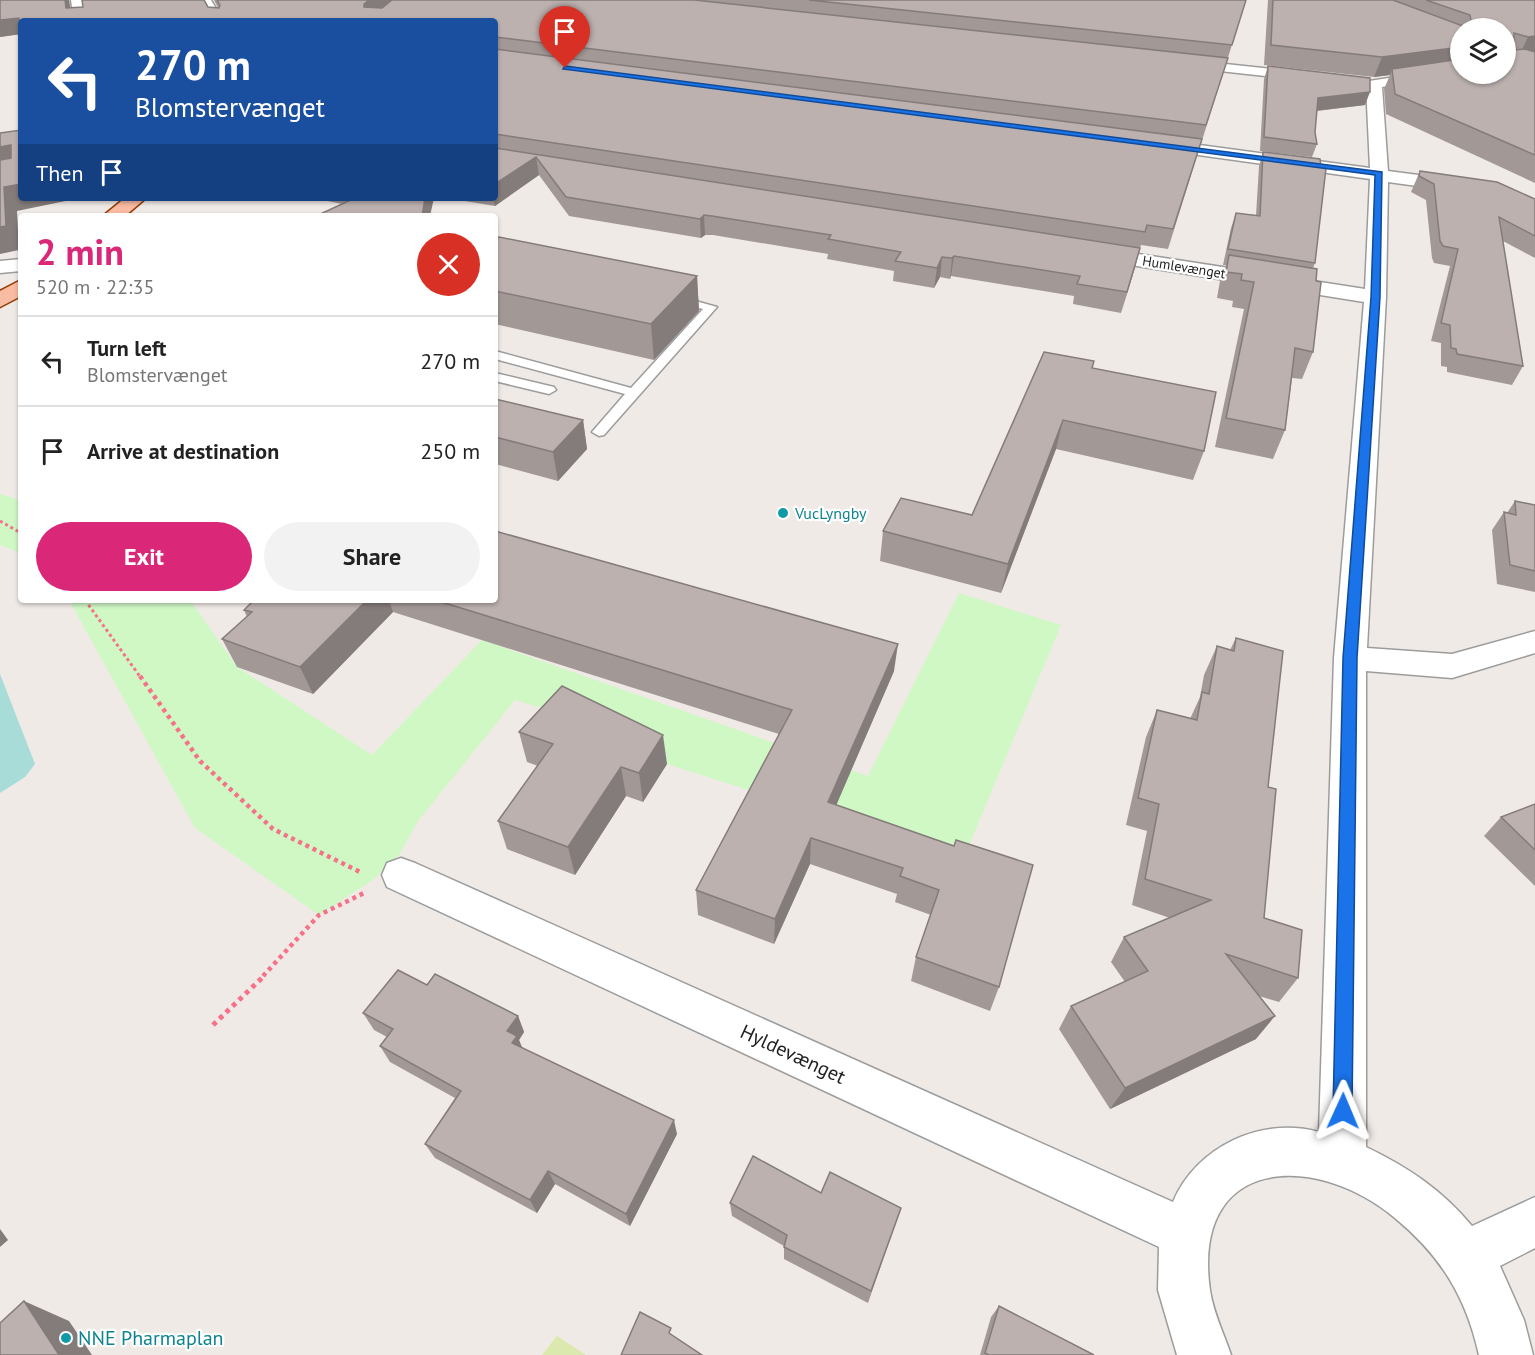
<!DOCTYPE html>
<html lang="en">
<head>
<meta charset="utf-8">
<style>
	body { margin:0; font-family:"PT Sans",sans-serif; background:#f2f2f2; color:#222; height:100vh; display:flex; flex-direction:column; font-size:22px; white-space:nowrap }
	* { box-sizing:border-box; margin:0 }
	p { font-size:20px; color:#767676 }
	.icon { flex:none; width:33px; height:33px; fill:none; stroke:currentColor; stroke-width:2; stroke-linecap:round; stroke-linejoin:round }
	.map { position:relative; flex:1; overflow:hidden }
	.drawer { position:absolute; left:18px; top:213px; width:480px; height:390px; display:flex; flex-direction:column; background:#fff; border-radius:6px; box-shadow:0 2px 4px #0004 }
	.drawer>* { flex:none }
	.hud { position:absolute; left:18px; top:18px; width:480px; height:183px; border-radius:6px; box-shadow:0 2px 4px #0004; background:#1a4fa0; color:#fff; overflow:hidden }
	.fabs { position:absolute; left:1450px; top:18px; display:grid; gap:12px }
	.fabs a { display:grid; place-items:center; width:66px; height:66px; border-radius:50%; background:#fff; box-shadow:0 2px 4px #0004; font-size:30px }
	.pin { position:absolute; display:grid; place-items:center; width:51px; height:51px; color:#fff; margin:-62px -26px; border-radius:50% 50% 50% 0; rotate:-45deg; box-shadow:0 0 6px #0007 }
	.pin .icon { rotate:45deg }
	.me { position:absolute; width:66px; margin:-33px; rotate:1deg; stroke-linejoin:round; filter:drop-shadow(0 0 4px #0008) }
	.turn { display:flex; align-items:center; gap:21px; height:126px; padding:0 18px; font-size:27px }
	.turn .icon { width:78px; height:78px; stroke-width:2.5 }
	.turn b { display:block; font-size:42px; line-height:51px }
	.then { display:flex; align-items:center; height:57px; padding:0 18px; background:#0003; gap:12px; font-size:22px }
	.round { display:grid; place-items:center; flex:none; width:63px; height:63px; border-radius:32px; background:#f2f2f2 }
	.summary { display:flex; align-items:center; justify-content:space-between; height:102px; padding:0 18px }
	h1 { font-size:36px; font-weight:700; line-height:45px; color:#db2777 }
	.button { display:flex; gap:12px; margin-top:auto; padding:12px 18px }
	.button a { flex:1; height:69px; border-radius:36px; background:#db2777; color:#fff; font-size:24px; font-weight:700; line-height:69px; text-align:center }
	.button a+a { background:#f2f2f2; color:#222 }
	ul { padding:0; list-style:none }
	li { display:flex; align-items:center; gap:18px; height:90px; padding:0 18px; border-top:2px solid #e0e0e0 }
	li div { flex:1 }
	li b { display:block; font-size:22px }
	li em { font-style:normal }
	.map>svg:first-child { display:block }
</style>
</head>
<body>
<div class="map">
<svg width="1535" height="1355" viewBox="0 0 1535 1355">
	<rect width="100%" height="100%" fill="#f0eae6"/>
	<!-- grass -->
	<polygon fill="#dbe8ae" points="557,1336 586,1355 542,1355"/>
	<!-- park -->
	<g fill="#cff8c5">
		<polygon points="0,494 21,500 21,553 0,545"/>
		<polygon points="959,593 1061,625 967,850 761,794 667,764 568,716 515,700 418,821 399,855 374,879 319,915 195,828 69,600 190,600 237,667 372,755 482,640 868,776"/>
	</g>
	<!-- water -->
	<polygon fill="#a8dcd9" points="0,674 35,764 25,777 0,793"/>
	<g fill="none" stroke-linecap="round" stroke-linejoin="round">
		<!-- service casing -->
		<g stroke="#9c9c9c" stroke-width="3">
			<g id="service">
				<polygon points="205,0 211,0 223,21 215,21"/>
				<polygon points="674,295 717,307 604,435 599,436 592,432 625,394 495,359 495,351 631,388 703,309 670,301 668,299"/>
				<polygon points="495,373 554,387 556,390 549,394 495,381"/>
			</g>
		</g>
		<!-- minor casing -->
		<g stroke="#9c9c9c" stroke-width="3">
			<g id="minor">
				<polygon points="71,0 83,0 88,21 74,21"/>
				<polygon points="1179,59 1310,73 1317,77 1310,81 1174,66 1172,63"/>
				<path d="M1461,67V74H1466L1382,87L1388,171L1494,185L1535,204V217L1490,196L1388,182L1386,297L1367,648L1452,654L1535,631V653L1452,678L1366,671V1147C1408,1167 1442,1190 1472,1226L1535,1197V1248L1500,1266L1524,1320L1533,1355H1479C1466,1297 1441,1256 1395,1218C1314,1151 1191,1156 1210,1290C1213,1312 1224,1334 1231,1355H1177L1158,1290L1159,1247L387,887L382,875L387,863L401,858L415,863L1173,1202C1196,1147 1261,1116 1319,1132L1334,658L1364,302L1093,259L1086,257L1083,253L1086,249L1093,247L1365,289L1370,179L1155,149L1147,144L1155,139L1370,168L1366,84L1369,81Z"/>
				<polygon points="21,259 21,271 0,273 0,261"/>
			</g>
		</g>
		<!-- primary casing -->
		<g stroke="#953d05" stroke-width="3">
			<g id="primary">
				<polygon points="125,198 146,198 125,216 103,216"/>
				<polygon points="21,280 21,296 0,307 0,291"/>
			</g>
		</g>
		<!-- path-far2 -->
		<g stroke="#f57289" stroke-width="3" stroke-dasharray="3 3" stroke-linecap="butt">
			<polyline points="0,521 21,533"/>
			<polyline points="85,600 141,678"/>
		</g>
		<!-- path-far1 -->
		<g stroke="#f57289" stroke-width="4.5" stroke-dasharray="4 4" stroke-linecap="butt">
			<polyline points="140,676 200,761 273,829 360,872"/>
			<polyline points="263,976 319,915 366,892"/>
		</g>
		<!-- path -->
		<polyline stroke="#f57289" stroke-width="5" stroke-dasharray="4.5 4.5" stroke-linecap="butt" points="213,1025 265,975"/>
		<!-- service -->
		<use href="#service" fill="#fff" fill-rule="evenodd"/>
		<!-- minor -->
		<use href="#minor" fill="#fff" fill-rule="evenodd"/>
		<!-- primary -->
		<use href="#primary" fill="#f9bba2" fill-rule="evenodd"/>
	</g>
	<!-- wall -->
	<g fill="#a29896" fill-rule="evenodd">
		<polygon points="69,0 70,7 218,8 214,0 1246,0 1168,249 1141,245 1121,313 1073,304 1074,296 951,276 950,279 940,277 934,288 893,281 894,271 827,259 828,254 713,235 705,235 701,238 569,216 539,175 495,206 446,198 495,198 495,21 21,34 0,37"/>
		<path d="M1268,0H1535V183L1386,114L1384,89L1390,75L1374,77L1264,65ZM1461,28L1506,74H1461Z"/>
		<polygon points="1268,66 1365,105 1317,111 1315,132 1317,144 1312,157 1260,151 1264,79"/>
		<polygon points="1263,152 1315,263 1313,268 1316,281 1313,352 1302,379 1292,378 1285,430 1273,459 1215,447 1244,309 1232,307 1233,301 1217,298 1220,281 1226,265 1223,265 1231,228 1236,213 1256,215 1259,166"/>
		<polygon points="1420,171 1535,199 1535,258 1503,241 1523,366 1512,385 1447,372 1447,367 1441,366 1441,343 1431,341 1450,266 1434,263 1432,258 1426,200 1411,192"/>
		<polygon points="313,198 434,198 342,204"/>
		<polygon points="495,240 697,276 699,311 654,360 495,324"/>
		<polygon points="1093,368 1204,451 1193,480 1056,449 1001,593 880,561 883,531 972,515"/>
		<polygon points="495,399 583,420 587,449 558,481 495,464"/>
		<polygon points="1515,501 1535,505 1535,592 1497,584 1492,530 1504,512 1507,513"/>
		<polygon points="254,600 495,600 894,671 836,805 954,846 999,987 990,1011 911,981 916,957 931,915 895,902 897,894 810,864 774,944 698,915 696,890 779,734 393,612 313,694 237,667 222,639 247,617 244,610"/>
		<polygon points="1236,638 1268,787 1264,918 1298,978 1279,1002 1259,996 1256,1039 1110,1109 1059,1029 1071,1006 1125,982 1111,962 1124,937 1170,918 1132,905 1147,831 1126,825 1146,737 1157,710 1190,719 1200,697 1204,675 1217,646 1230,650"/>
		<polygon points="519,732 667,764 643,802 626,796 575,875 507,849 498,821 538,766 527,762"/>
		<polygon points="1535,804 1535,886 1484,836 1501,817"/>
		<polygon points="427,985 518,1016 524,1032 519,1040 522,1048 677,1134 630,1226 555,1184 537,1213 435,1158 425,1144 455,1098 390,1062 380,1046 387,1037 374,1030 363,1013"/>
		<polygon points="821,1193 901,1208 868,1303 784,1259 784,1246 732,1216 730,1203"/>
		<polygon points="999,1306 1094,1355 980,1355 991,1317"/>
	</g>
	<!-- shaded-wall -->
	<g fill="#847c7a">
		<polygon points="65,0 69,0 72,21 66,8"/>
		<polygon points="369,0 392,0 367,21 364,7 364,4"/>
		<polygon points="19,18 21,34 0,37 0,20"/>
		<polygon points="1535,36 1535,54 1519,56 1528,37"/>
		<polygon points="1461,47 1461,66 1392,69 1390,75 1374,77 1382,57"/>
		<polygon points="1370,92 1365,105 1314,111 1318,98"/>
		<polygon points="11,145 21,165 0,172 0,147"/>
		<polygon points="536,157 539,175 495,206 493,198 495,198 495,184"/>
		<polygon points="21,184 21,198 80,198 17,211 19,250 0,254 0,227 4,187"/>
		<polygon points="425,198 434,198 430,216 422,216"/>
		<polygon points="704,215 705,235 701,238 700,219"/>
		<polygon points="1140,248 1135,268 1121,313 1127,292"/>
		<polygon points="954,256 951,276 950,279 952,258"/>
		<polygon points="942,257 940,277 934,288 937,268"/>
		<polygon points="697,276 699,311 654,360 651,324"/>
		<polygon points="583,420 587,449 558,481 553,452"/>
		<polygon points="1063,420 1056,449 1001,593 1008,564"/>
		<polygon points="367,600 389,600 393,612 313,694 300,667"/>
		<polygon points="898,644 894,671 826,829 828,802"/>
		<polygon points="663,735 667,764 643,802 639,773"/>
		<polygon points="621,767 626,796 575,875 568,847"/>
		<polygon points="811,838 810,864 774,944 775,919"/>
		<polygon points="518,1016 524,1032 519,1040 524,1052 519,1059 507,1031"/>
		<polygon points="1275,1016 1256,1039 1110,1109 1125,1088"/>
		<polygon points="674,1120 677,1134 630,1226 626,1214"/>
		<polygon points="548,1171 555,1184 537,1213 530,1200"/>
		<polygon points="0,1229 8,1240 0,1247"/>
		<polygon points="24,1301 69,1321 92,1355 59,1355"/>
	</g>
	<!-- building -->
	<g fill="#bcb1af" stroke="#847c7a" stroke-width="1.5">
		<polygon points="0,0 65,0 66,8 83,7 82,0 204,0 208,7 219,8 220,5 217,0 369,0 364,4 364,7 382,8 392,0 694,0 1228,58 1206,125 495,37 495,21 21,21 21,36 19,18 0,20"/>
		<polygon points="809,0 1246,0 1232,45"/>
		<polygon points="1273,0 1393,0 1468,28 1472,26 1470,15 1426,0 1535,0 1535,36 1528,37 1514,33 1514,50 1525,49 1535,52 1535,155 1395,94 1392,69 1461,59 1461,74 1506,74 1506,28 1461,28 1461,47 1382,57 1271,45"/>
		<polygon points="495,49 1202,139 1173,229 1147,225 1145,232 495,134"/>
		<polygon points="1268,66 1370,78 1370,92 1318,98 1315,132 1317,144 1264,137"/>
		<polygon points="21,130 21,184 4,187 6,226 0,227 0,160 11,158 11,145 0,147 0,133"/>
		<polygon points="495,148 1140,248 1127,292 1077,284 1080,276 954,256 952,258 942,257 937,268 895,261 901,252 828,239 831,235 712,216 704,215 700,219 566,197 536,157 495,184"/>
		<polygon points="1263,152 1320,159 1321,167 1326,168 1315,263 1228,249 1236,213 1260,216"/>
		<polygon points="1420,171 1497,182 1535,199 1535,236 1499,217 1523,366 1457,354 1456,349 1451,348 1450,325 1441,323 1458,249 1443,246 1440,241 1434,184 1419,176"/>
		<polygon points="355,198 425,198 422,216 316,216"/>
		<polygon points="499,237 697,276 651,324 495,291 495,240"/>
		<polygon points="1229,255 1317,269 1316,281 1321,282 1313,352 1295,348 1285,430 1226,418 1254,282 1241,280 1242,274 1226,272"/>
		<polygon points="1044,352 1094,361 1092,368 1216,392 1204,451 1063,420 1008,564 883,531 901,498 972,515"/>
		<polygon points="495,399 583,420 553,452 495,437"/>
		<polygon points="1515,501 1535,505 1535,571 1510,565 1504,512 1516,515"/>
		<polygon points="495,531 898,644 828,802 954,846 956,840 1033,865 999,987 916,957 939,890 900,876 903,868 811,838 775,919 696,890 792,710 435,600 495,600"/>
		<polygon points="254,600 367,600 300,667 222,639 252,612 244,610"/>
		<polygon points="1236,638 1283,651 1268,787 1276,789 1264,918 1302,930 1298,978 1226,954 1275,1016 1125,1088 1071,1006 1148,971 1124,937 1211,900 1145,879 1159,804 1138,798 1157,710 1197,720 1202,692 1209,694 1217,646 1234,651"/>
		<polygon points="562,686 663,735 639,773 621,767 568,847 498,821 553,744 519,732"/>
		<polygon points="1535,804 1535,850 1501,817"/>
		<polygon points="398,970 427,985 435,974 518,1016 507,1031 517,1036 512,1043 674,1120 626,1214 548,1171 530,1200 425,1144 461,1091 380,1046 393,1029 363,1013"/>
		<polygon points="753,1156 821,1193 830,1172 901,1208 871,1291 784,1247 787,1235 730,1203"/>
		<polygon points="24,1301 59,1355 0,1355 0,1323"/>
		<polygon points="999,1306 1094,1355 989,1355 985,1353"/>
		<polygon points="640,1312 671,1328 669,1333 702,1355 621,1355"/>
	</g>
	<!-- route -->
	<polygon fill="#1a73e8" stroke="#114b97" stroke-width="1.5" points="565,66 1382,172 1380,297 1357,658 1352,1111 1349,1118 1343,1121 1336,1118 1333,1111 1343,658 1371,297 1375,175 563,69"/>
	<!-- markers -->
	<g fill="#0f9aa8" stroke="#fff" stroke-width="2">
		<circle cx="783" cy="513" r="6"/>
		<circle cx="66" cy="1338" r="6"/>
	</g>
	<g text-anchor="middle" dominant-baseline="central" stroke-width="4.5" stroke-linejoin="round" paint-order="stroke">
		<!-- far-street labels -->
		<g font-size="14" fill="#1f1f1f" stroke="#fff">
			<text transform="translate(1184 267) rotate(9)">Humlevænget</text>
		</g>
		<!-- culture labels -->
		<g font-size="16" fill="#0d838f" stroke="#fff" text-anchor="start">
			<text x="795" y="513">VucLyngby</text>
		</g>
		<!-- near-street labels -->
		<g font-size="20" fill="#1f1f1f" stroke="#fff">
			<text transform="translate(793 1054) rotate(25)">Hyldevænget</text>
		</g>
		<!-- near-culture labels -->
		<g font-size="20" fill="#0d838f" stroke="#fff" text-anchor="start">
			<text x="78" y="1338">NNE Pharmaplan</text>
		</g>
	</g>
</svg>
<div class="fabs">
<a><svg class="icon" aria-label="layers" viewBox="0 0 24 24"><path d="M12 4l9 5-9 5-9-5zM3 14l9 5 9-5"/></svg></a>
</div>
<div class="pin" style="left:565px;top:68px;background:#d93025"><svg class="icon" aria-label="arrive" viewBox="0 0 24 24"><path d="M6 21V4h12l-3 4 3 4H6"/></svg></div>
<svg class="me" style="left:1343px;top:1111px" viewBox="-20 -20 40 40"><path d="M0-17L14 15 0 8-14 15z" fill="#1a73e8" stroke="#fff" stroke-width="4"/></svg>
<div class="hud">
<div class="turn"><svg class="icon" aria-label="left" viewBox="0 0 24 24"><path d="M17 20v-9H6M10 6l-5 5 5 5"/></svg><div><b>270 m</b>Blomstervænget</div></div>
<div class="then">Then<svg class="icon" aria-label="arrive" viewBox="0 0 24 24"><path d="M6 21V4h12l-3 4 3 4H6"/></svg></div>
</div>
<section class="drawer">
<div class="summary"><div><h1>2 min</h1><p>520 m · 22:35</p></div><a class="round" style="background:#d93025;color:#fff"><svg class="icon" aria-label="close" viewBox="0 0 24 24"><path d="M6 6l12 12M18 6L6 18"/></svg></a></div>
<ul>
<li><svg class="icon" aria-label="left" viewBox="0 0 24 24"><path d="M17 20v-9H6M10 6l-5 5 5 5"/></svg><div><b>Turn left</b><p>Blomstervænget</p></div><em>270 m</em></li>
<li><svg class="icon" aria-label="arrive" viewBox="0 0 24 24"><path d="M6 21V4h12l-3 4 3 4H6"/></svg><div><b>Arrive at destination</b></div><em>250 m</em></li>
</ul>
<div class="button"><a>Exit</a><a>Share</a></div>
</section>
</div>
</body>
</html>
